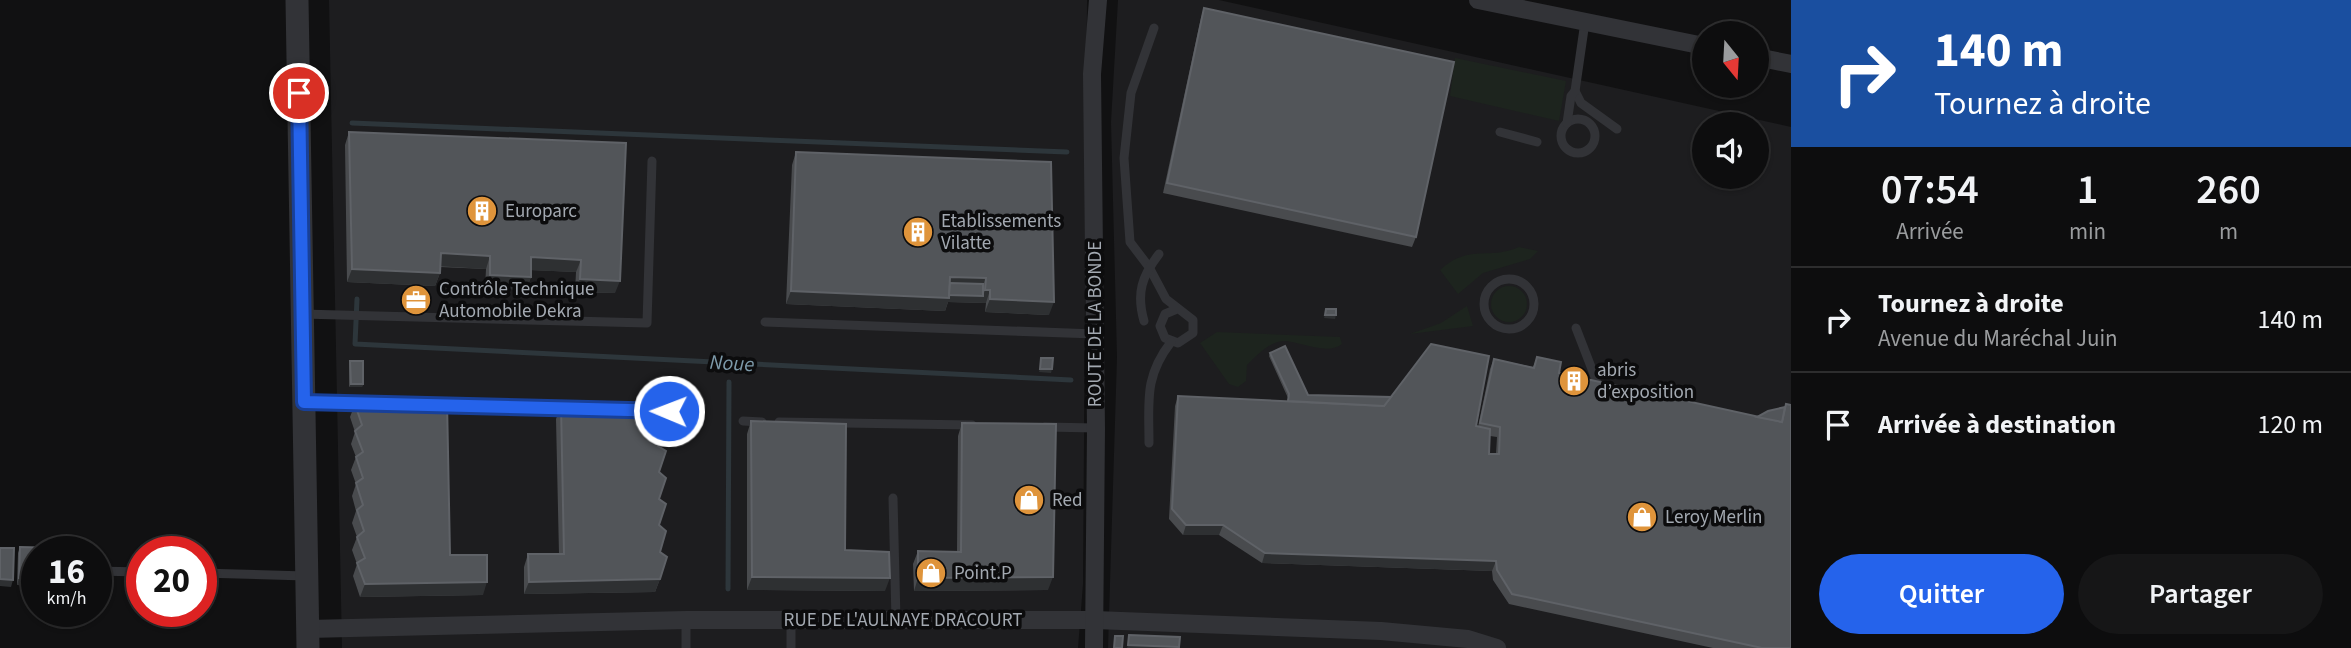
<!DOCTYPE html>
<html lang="fr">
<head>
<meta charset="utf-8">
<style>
	body { margin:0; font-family:"Source Sans 3",sans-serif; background:#161617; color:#f1f3f6; height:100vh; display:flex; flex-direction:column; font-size:26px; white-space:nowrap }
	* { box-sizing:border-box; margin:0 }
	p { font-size:23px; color:#9a9c9e }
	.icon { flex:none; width:38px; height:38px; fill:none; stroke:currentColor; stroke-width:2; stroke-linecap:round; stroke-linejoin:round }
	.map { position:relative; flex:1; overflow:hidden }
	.drawer { display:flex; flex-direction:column; background:#0d0d0e; width:560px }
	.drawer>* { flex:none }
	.hud { background:#1a4fa0; color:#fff; overflow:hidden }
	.needle { width:46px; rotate:162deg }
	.buttons { position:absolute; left:1692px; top:21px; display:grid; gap:14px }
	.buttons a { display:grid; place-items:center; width:77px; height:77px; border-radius:50%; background:#0d0d0e; box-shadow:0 2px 5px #0004,0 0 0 2px #2d2d2e; font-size:35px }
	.speed { position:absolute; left:21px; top:536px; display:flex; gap:14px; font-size:35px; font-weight:700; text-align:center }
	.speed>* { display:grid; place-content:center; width:91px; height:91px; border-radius:50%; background:#0d0d0e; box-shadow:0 2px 5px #0004,0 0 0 2px #2d2d2e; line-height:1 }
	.speed small { font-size:18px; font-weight:400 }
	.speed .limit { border:10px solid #d22; background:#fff; color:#111 }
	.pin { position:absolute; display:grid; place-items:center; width:60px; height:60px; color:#fff; margin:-30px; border:4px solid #fff; border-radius:50%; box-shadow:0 2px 7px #0007 }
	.me { position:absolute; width:77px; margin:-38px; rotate:271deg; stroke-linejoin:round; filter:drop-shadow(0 0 5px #0008) }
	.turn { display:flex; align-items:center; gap:24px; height:147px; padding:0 28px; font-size:32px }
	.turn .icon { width:91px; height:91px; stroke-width:2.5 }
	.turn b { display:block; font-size:49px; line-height:60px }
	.eta { display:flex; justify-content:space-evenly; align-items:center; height:119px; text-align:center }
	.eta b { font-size:42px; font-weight:600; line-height:49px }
	.primary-button { display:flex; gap:14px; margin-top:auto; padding:14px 28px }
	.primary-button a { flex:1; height:80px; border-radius:42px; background:#2563eb; color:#fff; font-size:28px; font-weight:600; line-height:80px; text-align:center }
	.primary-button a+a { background:#161617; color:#f1f3f6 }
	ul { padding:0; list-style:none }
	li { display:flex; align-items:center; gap:21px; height:105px; padding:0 28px; border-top:2px solid #2d2d2e }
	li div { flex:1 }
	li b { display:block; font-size:26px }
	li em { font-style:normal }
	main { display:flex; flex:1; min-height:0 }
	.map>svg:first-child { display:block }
</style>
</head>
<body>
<main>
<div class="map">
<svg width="1791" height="648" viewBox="0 0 1791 648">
	<rect width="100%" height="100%" fill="#111112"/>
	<!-- built -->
	<g fill="#1d1d1f" fill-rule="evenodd">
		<polygon points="329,0 1087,0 1083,584 1078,648 342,648"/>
		<path d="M1118,0H1219L1791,127V648H1108L1117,357L1111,122ZM1704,124H1757V177H1704Z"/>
	</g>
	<!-- green -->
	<g fill="#1d241e">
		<polygon points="1455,58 1566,81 1559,121 1450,96"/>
		<path d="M1519,247L1538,251L1530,259L1483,273L1458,294L1440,270C1470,243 1487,261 1519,247Z"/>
		<circle cx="1509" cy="304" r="18"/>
		<polygon points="1467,306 1473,326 1410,334 1441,323"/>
		<path d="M1217,332L1340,337L1342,344C1327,356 1300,341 1283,341C1269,342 1256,356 1247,365L1246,381L1238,387L1229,384L1200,343Z"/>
	</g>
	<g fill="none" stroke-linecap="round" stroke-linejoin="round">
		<!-- stream -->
		<g stroke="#2d363b" stroke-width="5">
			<polyline points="352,123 1067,152"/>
			<polyline points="357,299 355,344 1071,380"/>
			<polyline points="728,589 729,382"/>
		</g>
		<!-- service -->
		<g stroke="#323337" stroke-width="9">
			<polyline points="1154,28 1131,93 1124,158 1130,242 1149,267 1166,299 1193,320 1193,333 1178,343 1165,338 1160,326 1165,314 1177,309"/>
			<polyline points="1575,91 1581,103 1617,129"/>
			<circle cx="1578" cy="136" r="17"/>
			<polyline points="1567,123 1571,96 1575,91 1585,22"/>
			<polyline points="1500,132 1537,142"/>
			<circle cx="1509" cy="304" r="25"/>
			<polyline points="302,314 647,323 652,161"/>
			<path d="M1144,321C1136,293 1142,276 1159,254"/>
			<polyline points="765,322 1095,334"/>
			<polyline points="1576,328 1600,390"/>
			<polyline points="304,402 367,403"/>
			<polyline points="437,405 570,408"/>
			<polyline points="647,410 669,411"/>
			<polyline points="743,421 762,422"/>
			<polyline points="779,422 972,425"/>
			<polyline points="1045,427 1096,428"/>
			<path d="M1149,443C1149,401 1144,377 1171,342"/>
			<polyline points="893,498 896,620"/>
			<polyline points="96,571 142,572"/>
			<polyline points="201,573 306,576"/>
			<polyline points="686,620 686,648"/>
			<polyline points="791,620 791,648"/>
		</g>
		<!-- minor -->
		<g stroke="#323337" stroke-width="18">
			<polyline points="1478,0 1704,46"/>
			<polyline points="1757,57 1791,64"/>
			<polyline points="308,629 686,620 1095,620 1381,631 1468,639 1497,648"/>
			<polyline points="1094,648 1096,428 1092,74 1098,0"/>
		</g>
		<!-- tertiary -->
		<polyline stroke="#323337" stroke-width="23" points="297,0 308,648"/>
	</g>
	<!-- wall -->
	<g fill="#494b4e" fill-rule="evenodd">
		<polygon points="1204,8 1416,237 1412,247 1163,193 1201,18"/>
		<polygon points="349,132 626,143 615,293 575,292 576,272 531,270 531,277 526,290 485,288 486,269 440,267 440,273 435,286 347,282 345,145"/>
		<polygon points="796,152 1049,315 985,312 986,303 948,302 945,311 786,304 792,165"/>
		<path d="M1270,353L1308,395L1478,427L1490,369L1494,359L1533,367L1537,357L1559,373L1581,378L1791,648H1713L1509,604L1493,580L1492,571L1262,563L1219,535H1183L1169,519L1175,406L1178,396L1287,401L1288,398L1269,356ZM1490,436L1497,437L1496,454H1489Z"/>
		<polygon points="350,361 363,384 362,387 349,387 349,364"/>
		<polygon points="355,404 450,555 483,595 360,597 353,576 357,564 352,550 357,537 352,523 356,511 352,496 356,484 351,470 356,457 351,444 355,432 350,417"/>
		<polygon points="561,406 658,446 660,579 655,592 524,594 524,567 528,554 559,554 556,419"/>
		<polygon points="751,421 845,550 885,591 747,590 747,434"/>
		<polygon points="962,423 1048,590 914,591 913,564 918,551 957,552 958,436"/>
		<polygon points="20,547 37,551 37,586 17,585 18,553"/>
	</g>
	<!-- shaded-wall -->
	<g fill="#2e3032">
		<polygon points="441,253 490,256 486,269 436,266"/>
		<polygon points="531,257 581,260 576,272 527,270"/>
		<polygon points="352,269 440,273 435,286 347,282"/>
		<polygon points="490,275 531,277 526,290 485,288"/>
		<polygon points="950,277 986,278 981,291 948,290"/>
		<polygon points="580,279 620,281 615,293 575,292"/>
		<polygon points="985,290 990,290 986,303 948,302 945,311 786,304 791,291 983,296"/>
		<polygon points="990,299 1054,302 1049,315 985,312"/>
		<polygon points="1325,315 1336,315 1335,319 1324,318"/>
		<polygon points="1040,369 1052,369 1051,373 1039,372"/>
		<polygon points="351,384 363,384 362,387 349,387"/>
		<polygon points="1186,525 1223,525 1219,535 1183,535"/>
		<polygon points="1265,553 1496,561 1492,571 1262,563"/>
		<polygon points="752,577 890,578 885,591 747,590"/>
		<polygon points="1053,577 1048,590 914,591 918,578"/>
		<polygon points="19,578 37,579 37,586 17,585"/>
		<polygon points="0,579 13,580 11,587 0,586"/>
		<polygon points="660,579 655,592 524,594 529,582"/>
		<polygon points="487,582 483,595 360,597 365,584"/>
		<polygon points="1128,645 1179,647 1179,648 1127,648"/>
	</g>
	<!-- building -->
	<g fill="#525559" stroke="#5f6267" stroke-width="2">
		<polygon points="1204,8 1454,62 1416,237 1167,183"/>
		<polygon points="349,132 626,143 620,281 580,279 581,260 531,257 531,277 490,275 490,256 441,253 440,273 352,269"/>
		<polygon points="796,152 1051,162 1054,302 990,299 990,290 985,290 986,278 950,277 949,298 791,291"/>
		<polygon points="950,283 983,284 983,296 949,295"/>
		<polygon points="1326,309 1336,309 1336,315 1325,315"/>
		<polygon points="1431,344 1489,356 1476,426 1490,429 1489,454 1499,454 1500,427 1480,423 1494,359 1534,368 1537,357 1561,362 1559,373 1782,422 1786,404 1791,405 1791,648 1762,648 1512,594 1497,570 1496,561 1265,553 1223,525 1186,525 1172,509 1178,396 1384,406"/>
		<polygon points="1285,346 1308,395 1391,397 1384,406 1288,401 1289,394 1270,353"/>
		<polygon points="1041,358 1053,358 1052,369 1040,369"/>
		<polygon points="350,361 363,361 363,384 351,384"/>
		<polygon points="1570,373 1582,375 1581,378 1570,375"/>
		<polygon points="362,397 447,401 450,555 487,555 487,582 365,584 357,563 365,558 357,537 364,531 357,510 363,505 356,483 363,478 356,457 363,452 355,431 362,425 355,404"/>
		<polygon points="561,406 656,409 665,417 658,446 666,451 659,472 666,478 659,499 666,504 659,525 666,531 660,552 667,557 660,579 529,582 528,554 564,554"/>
		<polygon points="1785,407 1782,422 1757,417 1768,411"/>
		<polygon points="751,421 846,424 845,550 889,552 890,578 752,577"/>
		<polygon points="962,423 1056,424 1053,577 918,578 918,551 961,552"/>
		<polygon points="20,547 60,548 60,551 37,551 37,579 19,578"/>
		<polygon points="0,548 14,548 13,580 0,579"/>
		<polygon points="1129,635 1180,637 1179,647 1128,645"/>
		<polygon points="1115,636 1123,636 1122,648 1114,648"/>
	</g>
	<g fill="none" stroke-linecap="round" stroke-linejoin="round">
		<!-- route casing -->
		<g stroke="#184099" stroke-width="18">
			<polyline id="route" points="299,93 304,402 669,411"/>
		</g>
		<!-- route -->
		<use href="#route" stroke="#2563eb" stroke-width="12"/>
	</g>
	<!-- icons -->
	<defs>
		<g id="building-disc" transform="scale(1.575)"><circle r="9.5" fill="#df943b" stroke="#0c0c0d"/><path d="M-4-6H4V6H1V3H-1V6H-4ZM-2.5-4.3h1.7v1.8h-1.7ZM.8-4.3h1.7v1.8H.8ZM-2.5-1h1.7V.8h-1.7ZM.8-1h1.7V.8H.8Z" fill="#fff"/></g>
		<g id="office-disc" transform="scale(1.575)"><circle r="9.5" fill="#df943b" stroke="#0c0c0d"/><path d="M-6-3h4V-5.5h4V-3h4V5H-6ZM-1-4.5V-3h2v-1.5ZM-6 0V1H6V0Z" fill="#fff"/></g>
		<g id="shop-disc" transform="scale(1.575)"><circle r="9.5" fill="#df943b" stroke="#0c0c0d"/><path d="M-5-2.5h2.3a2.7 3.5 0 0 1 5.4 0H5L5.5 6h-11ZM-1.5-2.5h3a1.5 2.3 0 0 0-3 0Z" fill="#fff"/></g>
	</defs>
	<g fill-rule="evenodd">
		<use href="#building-disc" x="482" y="211"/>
		<use href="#building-disc" x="918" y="232"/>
		<use href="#office-disc" x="416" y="300"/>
		<use href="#building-disc" x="1574" y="381"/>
		<use href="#shop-disc" x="1029" y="500"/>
		<use href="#shop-disc" x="1642" y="517"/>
		<use href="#shop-disc" x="931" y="573"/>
	</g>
	<g text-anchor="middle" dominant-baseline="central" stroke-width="7" stroke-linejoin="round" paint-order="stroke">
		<!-- poi labels -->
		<g font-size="19" fill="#a3a9b1" stroke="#0c0c0d" text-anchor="start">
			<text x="505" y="211">Europarc</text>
			<text x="941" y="221">Etablissements<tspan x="941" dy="22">Vilatte</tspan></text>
			<text x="439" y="289">Contrôle Technique<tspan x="439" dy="22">Automobile Dekra</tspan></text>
			<text x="1597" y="370">abris<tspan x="1597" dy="22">d’exposition</tspan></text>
			<text x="1052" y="500">Red</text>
			<text x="1665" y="517">Leroy Merlin</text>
			<text x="954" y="573">Point.P</text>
		</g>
		<!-- street labels -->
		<g font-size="19" fill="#a3a9b1" stroke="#0c0c0d">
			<text transform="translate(1095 324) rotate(-90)">ROUTE DE LA BONDE</text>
			<text x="903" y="620">RUE DE L'AULNAYE DRACOURT</text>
		</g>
		<!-- water labels -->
		<g font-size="21" font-style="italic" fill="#7d9aaa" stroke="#0c0c0d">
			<text transform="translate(732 363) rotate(3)">Noue</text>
		</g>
	</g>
</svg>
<div class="buttons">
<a><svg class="needle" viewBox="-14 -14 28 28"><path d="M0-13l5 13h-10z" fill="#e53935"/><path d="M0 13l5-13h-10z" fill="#9a9c9e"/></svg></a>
<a><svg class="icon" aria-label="sound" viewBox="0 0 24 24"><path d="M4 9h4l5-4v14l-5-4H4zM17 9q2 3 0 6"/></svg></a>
</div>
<div class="speed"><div>16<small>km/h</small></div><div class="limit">20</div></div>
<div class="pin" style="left:299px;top:93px;background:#d93025"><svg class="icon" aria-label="arrive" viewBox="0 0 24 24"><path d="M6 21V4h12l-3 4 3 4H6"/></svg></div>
<svg class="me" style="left:669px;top:411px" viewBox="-20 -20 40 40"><circle r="17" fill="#2563eb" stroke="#fff" stroke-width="3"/><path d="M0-11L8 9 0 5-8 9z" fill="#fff"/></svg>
</div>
<section class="drawer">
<div class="hud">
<div class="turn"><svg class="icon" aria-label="right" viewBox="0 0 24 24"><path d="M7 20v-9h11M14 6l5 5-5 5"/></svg><div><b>140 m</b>Tournez à droite</div></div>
</div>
<div class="eta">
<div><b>07:54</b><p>Arrivée</p></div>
<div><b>1</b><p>min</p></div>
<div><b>260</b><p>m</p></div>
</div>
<ul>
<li><svg class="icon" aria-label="right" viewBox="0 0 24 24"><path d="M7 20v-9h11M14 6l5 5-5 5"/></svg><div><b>Tournez à droite</b><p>Avenue du Maréchal Juin</p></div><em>140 m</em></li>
<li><svg class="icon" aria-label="arrive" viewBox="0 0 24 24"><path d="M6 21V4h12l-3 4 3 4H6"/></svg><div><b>Arrivée à destination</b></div><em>120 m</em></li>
</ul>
<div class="primary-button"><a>Quitter</a><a>Partager</a></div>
</section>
</main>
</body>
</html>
